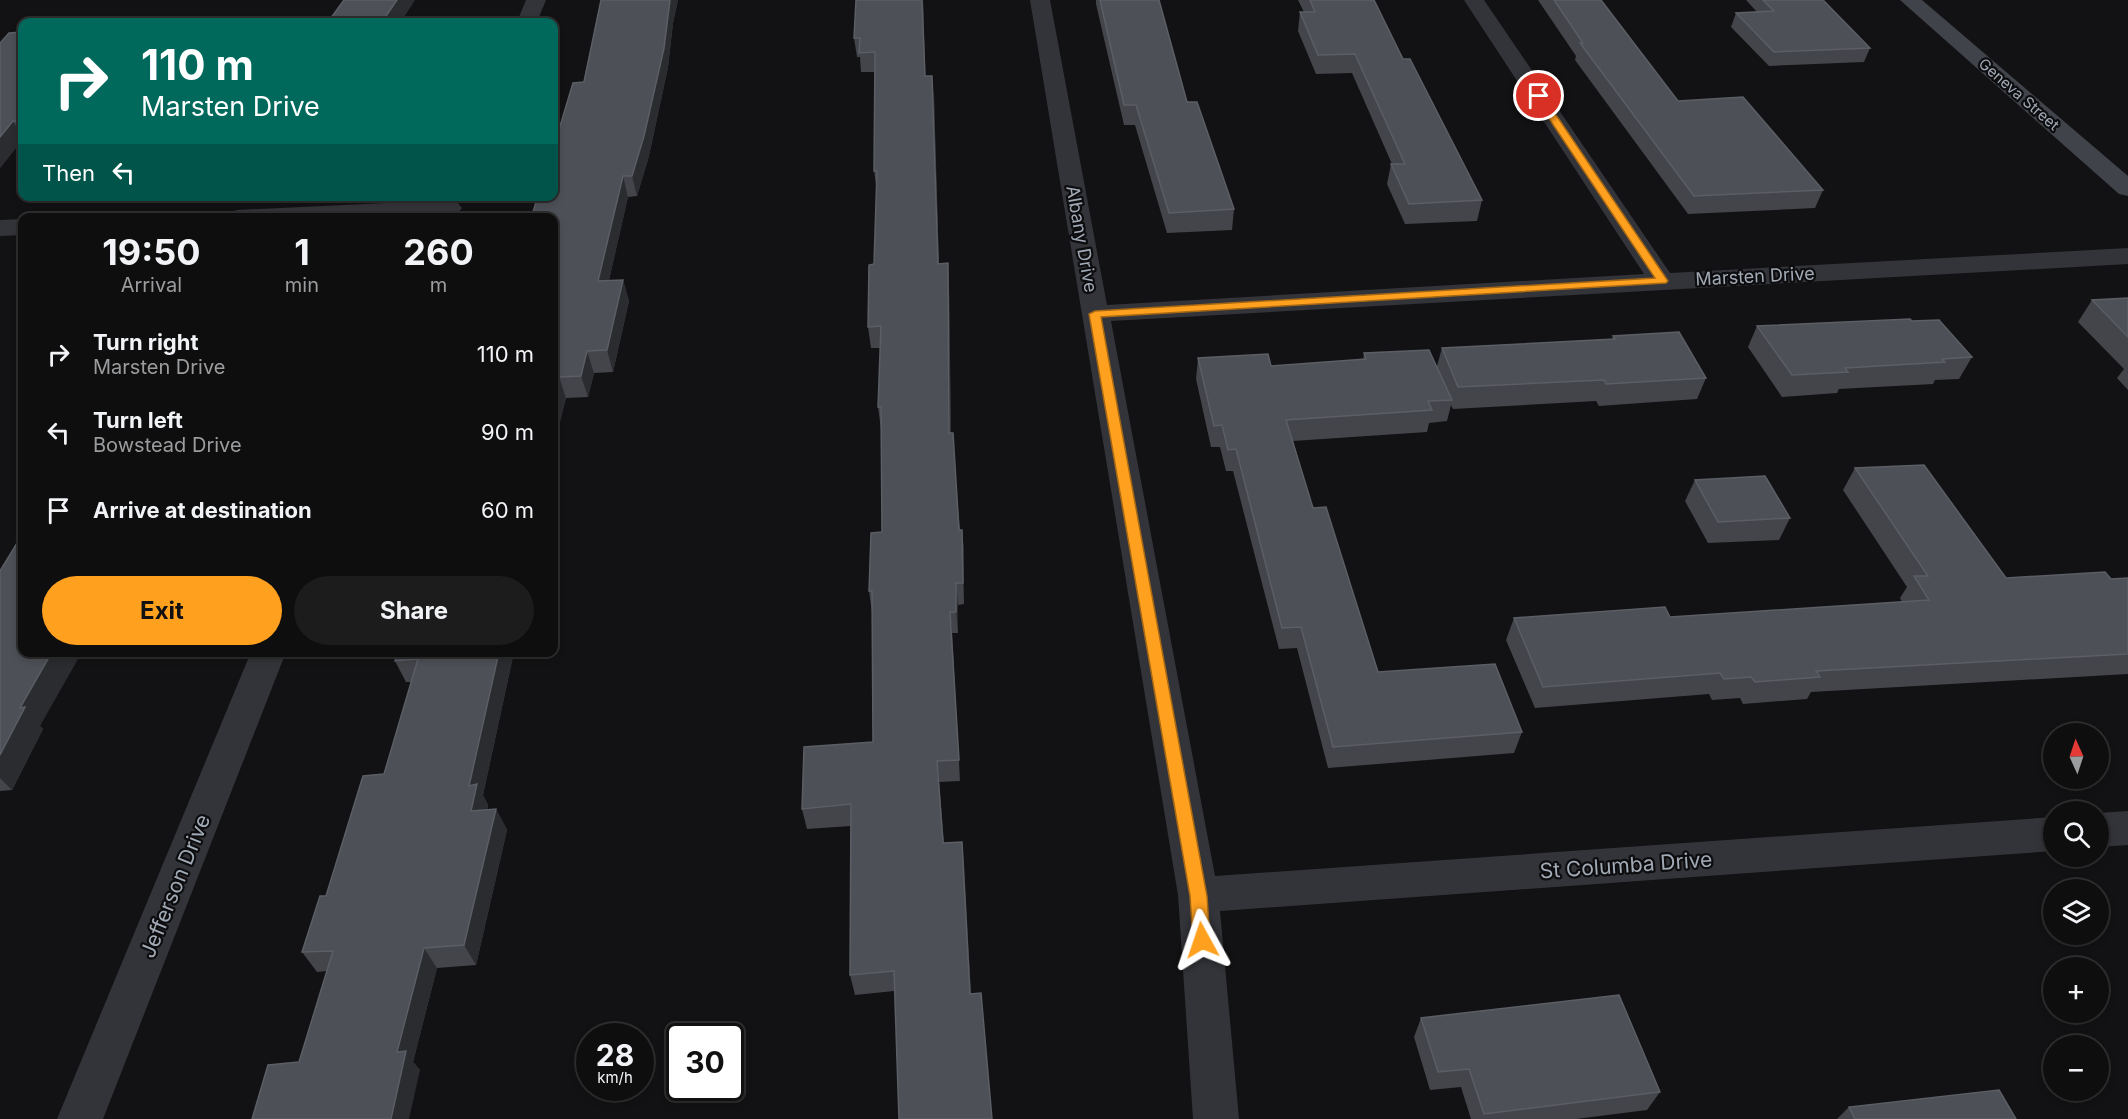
<!DOCTYPE html>
<html lang="en">
<head>
<meta charset="utf-8">
<style>
	body { margin:0; font-family:Inter,sans-serif; background:#1c1c1d; color:#f1f3f6; height:100vh; display:flex; flex-direction:column; font-size:22px; white-space:nowrap }
	* { box-sizing:border-box; margin:0 }
	p { font-size:20px; color:#9b9c9e }
	.icon { flex:none; width:33px; height:33px; fill:none; stroke:currentColor; stroke-width:2; stroke-linecap:round; stroke-linejoin:round }
	.map { position:relative; flex:1; overflow:hidden }
	.drawer { position:absolute; left:18px; top:213px; width:540px; height:444px; display:flex; flex-direction:column; background:#0e0e0f; border-radius:12px; box-shadow:0 3px 9px #0003,0 0 0 2px #2e2e2f }
	.drawer>* { flex:none }
	.banner { position:absolute; left:18px; top:18px; width:540px; height:183px; border-radius:12px; box-shadow:0 3px 9px #0003,0 0 0 2px #2e2e2f; background:#00695c; color:#fff; overflow:hidden }
	.needle { width:39px; rotate:357deg }
	.controls { position:absolute; left:2043px; top:723px; display:grid; gap:12px }
	.controls a { display:grid; place-items:center; width:66px; height:66px; border-radius:50%; background:#0e0e0f; box-shadow:0 3px 9px #0003,0 0 0 2px #2e2e2f; font-size:30px }
	.speed { position:absolute; left:576px; top:1023px; display:flex; gap:12px; font-size:30px; font-weight:700; text-align:center }
	.speed>* { display:grid; place-content:center; width:78px; height:78px; border-radius:50%; background:#0e0e0f; box-shadow:0 3px 9px #0003,0 0 0 2px #2e2e2f; line-height:1 }
	.speed small { font-size:15px; font-weight:400 }
	.speed .limit { border:3px solid #111; border-radius:9px; background:#fff; color:#111 }
	.pin { position:absolute; display:grid; place-items:center; width:51px; height:51px; color:#fff; margin:-26px; border:3px solid #fff; border-radius:50%; box-shadow:0 2px 6px #0007 }
	.me { position:absolute; width:66px; margin:-33px; rotate:355deg; stroke-linejoin:round; filter:drop-shadow(0 0 4px #0008) }
	.turn { display:flex; align-items:center; gap:21px; height:126px; padding:0 24px; font-size:27px }
	.turn .icon { width:78px; height:78px; stroke-width:2.5 }
	.turn b { display:block; font-size:42px; line-height:51px }
	.then { display:flex; align-items:center; height:57px; padding:0 24px; background:#0003; gap:12px; font-size:22px }
	.eta { display:flex; justify-content:space-evenly; align-items:center; height:102px; text-align:center }
	.eta b { font-size:36px; font-weight:700; line-height:42px }
	.primary-button { display:flex; gap:12px; margin-top:auto; padding:12px 24px }
	.primary-button a { flex:1; height:69px; border-radius:36px; background:#ffa01f; color:#111; font-size:24px; font-weight:700; line-height:69px; text-align:center }
	.primary-button a+a { background:#1c1c1d; color:#f1f3f6 }
	ul { padding:0; list-style:none }
	li { display:flex; align-items:center; gap:18px; height:78px; padding:0 24px }
	li div { flex:1 }
	li b { display:block; font-size:22px }
	li em { font-style:normal }
	.map>svg:first-child { display:block }
</style>
</head>
<body>
<div class="map">
<svg width="2128" height="1119" viewBox="0 0 2128 1119">
	<rect width="100%" height="100%" fill="#121214"/>
	<g fill="none" stroke-linecap="round" stroke-linejoin="round">
		<!-- minor -->
		<g fill="#333439" fill-rule="evenodd">
			<polygon points="526,0 546,0 537,22 517,22"/>
			<polygon points="1030,0 1050,0 1107,305 1644,274 1464,0 1484,0 1670,273 2128,248 2128,264 1111,321 1215,876 2054,817 2054,851 1220,911 1239,1119 1193,1119 1178,895"/>
			<polygon points="449,200 458,203 462,208 458,213 407,218 225,218 228,213 237,210"/>
			<polygon points="22,219 22,235 0,236 0,220"/>
			<polygon points="251,652 286,652 103,1119 57,1119"/>
			<polygon points="2128,811 2128,845 2098,847 2098,813"/>
		</g>
		<!-- secondary -->
		<polygon fill="#404349" fill-rule="evenodd" points="1900,0 1922,0 2128,176 2128,196 2119,194"/>
	</g>
	<!-- wall -->
	<g fill="#43454a">
		<polygon points="601,0 678,0 673,23 668,67 649,156 637,196 628,197 609,280 623,280 629,301 613,372 594,373 588,397 566,398 554,445 554,218"/>
		<polygon points="856,0 923,0 925,76 934,95 939,264 949,284 951,433 960,530 962,530 964,551 964,604 958,605 958,633 952,633 960,781 939,782 944,843 962,842 971,994 992,1119 894,991 855,995 850,975 851,826 807,829 802,809 873,742 872,612 869,591 882,532 881,429 878,407 880,348 871,348 868,327 874,264 877,192 874,171 875,72 861,72 860,57 857,57 854,38"/>
		<polygon points="1096,0 1159,0 1187,102 1234,209 1232,230 1167,233 1135,125 1124,125 1096,4"/>
		<polygon points="1298,0 1374,0 1403,59 1482,200 1477,221 1405,224 1387,184 1391,164 1392,164 1352,73 1316,74 1298,31 1300,12 1304,12"/>
		<polygon points="1538,0 1601,0 1678,101 1823,190 1815,208 1688,214 1575,60 1576,56"/>
		<polygon points="1746,0 1823,0 1870,48 1864,62 1769,66 1731,27 1736,13 1757,12"/>
		<polygon points="22,32 22,140 0,168"/>
		<polygon points="2128,298 2128,390 2117,378 2124,369 2078,322 2092,300"/>
		<polygon points="1912,321 1972,357 1959,379 1935,380 1933,384 1839,389 1837,393 1782,397 1748,347 1757,326"/>
		<polygon points="1613,336 1706,378 1697,399 1599,406 1596,401 1453,409 1451,405 1447,421 1429,423 1427,432 1293,441 1313,508 1378,672 1522,732 1514,753 1328,768 1297,648 1279,649 1233,471 1226,471 1220,447 1211,447 1196,379 1198,358 1271,366 1363,360 1364,353 1437,366 1442,348 1612,339"/>
		<polygon points="1855,468 2006,578 2111,579 2128,578 2128,674 1811,692 1807,699 1743,704 1740,698 1712,700 1709,694 1535,708 1506,640 1514,618 1670,617 1902,602 1900,598 1907,587 1843,490"/>
		<polygon points="1695,480 1790,518 1779,540 1708,543 1685,501"/>
		<polygon points="0,571 40,726 43,729 12,790 0,791"/>
		<polygon points="514,652 483,795 488,805 487,810 496,809 507,830 476,965 437,968 413,1062 420,1070 299,1062 327,971 317,972 302,952 326,896 384,774 411,682 406,682 395,661"/>
		<polygon points="1421,1018 1660,1092 1647,1110 1576,1119 1471,1119 1461,1087 1430,1090 1414,1037"/>
		<polygon points="1849,1107 2016,1119 1837,1119"/>
	</g>
	<!-- shaded-wall -->
	<g fill="#2b2c30">
		<polygon points="397,0 415,0 401,22 382,22"/>
		<polygon points="670,0 678,0 673,23 668,67 649,156 637,196 632,176"/>
		<polygon points="922,0 923,0 926,96 925,76"/>
		<polygon points="932,76 934,95 939,285 938,264"/>
		<polygon points="13,121 22,138 22,140 0,168 0,137"/>
		<polygon points="623,176 628,197 604,302 598,281"/>
		<polygon points="948,263 949,284 951,455 949,433"/>
		<polygon points="623,280 629,301 613,372 607,350"/>
		<polygon points="587,351 594,373 588,397 581,376"/>
		<polygon points="559,377 566,398 554,445 554,396"/>
		<polygon points="962,530 964,551 964,604 963,583"/>
		<polygon points="956,583 958,605 958,633 956,612"/>
		<polygon points="950,612 952,633 960,781 959,760"/>
		<polygon points="52,652 82,652 40,726 43,729 12,790 0,778 0,755 20,708"/>
		<polygon points="499,652 514,652 483,795 488,805 482,831 471,811 469,786"/>
		<polygon points="937,761 939,782 945,864 943,843"/>
		<polygon points="496,809 507,830 476,965 464,945"/>
		<polygon points="962,842 964,862 972,1013 970,994"/>
		<polygon points="424,948 437,968 413,1062 420,1070 409,1119 391,1119 397,1052"/>
	</g>
	<!-- building -->
	<g fill="#4d5056" stroke="#5b5e65" stroke-width="1.5">
		<polygon points="344,0 397,0 382,22 328,22"/>
		<polygon points="601,0 670,0 664,48 644,136 632,176 623,176 598,281 623,280 607,350 587,351 581,376 559,377 554,396 554,218 531,218 538,196 554,196 554,146 573,83 584,82"/>
		<polygon points="856,0 922,0 925,76 932,76 938,264 948,263 949,433 953,433 959,530 962,530 963,583 956,583 956,612 950,612 959,760 937,761 943,843 962,842 970,994 981,993 992,1119 899,1119 894,971 850,975 851,804 802,809 804,747 873,742 872,591 869,591 871,533 882,532 881,407 878,407 881,326 868,327 869,265 874,264 877,171 874,171 875,52 859,53 860,38 854,38"/>
		<polygon points="1100,0 1159,0 1187,102 1197,102 1234,209 1169,213 1136,105 1124,105"/>
		<polygon points="1310,0 1374,0 1403,59 1410,59 1482,200 1409,204 1391,164 1405,164 1355,54 1318,55 1300,12 1315,12"/>
		<polygon points="1554,0 1601,0 1678,101 1743,97 1823,190 1694,196 1580,43 1583,43"/>
		<polygon points="1763,0 1823,0 1870,48 1774,52 1736,13 1774,11"/>
		<polygon points="22,32 22,121 13,121 0,137 0,43 9,33"/>
		<polygon points="2128,298 2128,337 2092,300"/>
		<polygon points="1910,319 1912,321 1939,320 1972,357 1942,359 1945,362 1845,368 1848,372 1792,375 1757,326"/>
		<polygon points="1679,332 1706,378 1606,384 1604,380 1458,387 1442,348 1615,339 1613,336"/>
		<polygon points="1429,350 1452,400 1428,401 1432,410 1286,420 1313,508 1326,507 1378,672 1495,664 1522,732 1333,747 1301,627 1282,628 1236,449 1228,450 1222,425 1214,426 1198,358 1268,354 1271,366 1366,359 1364,353"/>
		<polygon points="1924,465 2006,578 2105,572 2111,579 2128,578 2128,654 1816,671 1820,677 1755,682 1751,677 1724,679 1720,673 1543,687 1514,618 1665,607 1670,617 1929,600 1914,576 1928,576 1855,468"/>
		<polygon points="1765,476 1790,518 1718,522 1695,480"/>
		<polygon points="22,535 22,652 52,652 20,708 25,707 0,755 0,571"/>
		<polygon points="397,652 499,652 469,786 477,784 471,811 496,809 464,945 424,948 397,1052 406,1051 391,1119 252,1119 268,1065 299,1062 333,951 302,952 320,896 326,896 363,776 384,774 418,659 395,661"/>
		<polygon points="1619,995 1660,1092 1484,1114 1469,1069 1438,1072 1421,1018"/>
		<polygon points="1999,1090 2016,1119 1855,1119 1849,1107"/>
	</g>
	<!-- route -->
	<polygon fill="#ffa01f" stroke="#a66814" stroke-width="1.5" points="1535,94 1542,94 1668,281 1666,283 1101,317 1207,896 1210,940 1208,946 1202,948 1196,946 1193,940 1190,896 1089,314 1095,311 1655,278 1534,96"/>
	<g text-anchor="middle" dominant-baseline="central" stroke-width="4.5" stroke-linejoin="round" paint-order="stroke">
		<!-- far-street labels -->
		<g font-size="15" fill="#a2aab6" stroke="#0d0d0f">
			<text transform="translate(2019 94) rotate(41)">Geneva Street</text>
		</g>
		<!-- street labels -->
		<g font-size="18" fill="#a2aab6" stroke="#0d0d0f">
			<text transform="translate(1082 239) rotate(80)">Albany Drive</text>
			<text transform="translate(1755 276) rotate(-3)">Marsten Drive</text>
		</g>
		<!-- near-street labels -->
		<g font-size="21" fill="#a2aab6" stroke="#0d0d0f">
			<text transform="translate(1626 865) rotate(-4)">St Columba Drive</text>
			<text transform="translate(175 886) rotate(-68)">Jefferson Drive</text>
		</g>
	</g>
</svg>
<div class="controls">
<a><svg class="needle" viewBox="-14 -14 28 28"><path d="M0-13l5 13h-10z" fill="#e53935"/><path d="M0 13l5-13h-10z" fill="#9b9c9e"/></svg></a>
<a><svg class="icon" aria-label="search" viewBox="0 0 24 24"><circle cx="10" cy="10" r="6"/><path d="M15 15l6 6"/></svg></a>
<a><svg class="icon" aria-label="layers" viewBox="0 0 24 24"><path d="M12 4l9 5-9 5-9-5zM3 14l9 5 9-5"/></svg></a>
<a>+</a>
<a>−</a>
</div>
<div class="speed"><div>28<small>km/h</small></div><div class="limit">30</div></div>
<div class="pin" style="left:1539px;top:96px;background:#d93025"><svg class="icon" aria-label="arrive" viewBox="0 0 24 24"><path d="M6 21V4h12l-3 4 3 4H6"/></svg></div>
<svg class="me" style="left:1202px;top:940px" viewBox="-20 -20 40 40"><path d="M0-17L14 15 0 8-14 15z" fill="#ffa01f" stroke="#fff" stroke-width="4"/></svg>
<div class="banner">
<div class="turn"><svg class="icon" aria-label="right" viewBox="0 0 24 24"><path d="M7 20v-9h11M14 6l5 5-5 5"/></svg><div><b>110 m</b>Marsten Drive</div></div>
<div class="then">Then<svg class="icon" aria-label="left" viewBox="0 0 24 24"><path d="M17 20v-9H6M10 6l-5 5 5 5"/></svg></div>
</div>
<section class="drawer">
<div class="eta">
<div><b>19:50</b><p>Arrival</p></div>
<div><b>1</b><p>min</p></div>
<div><b>260</b><p>m</p></div>
</div>
<ul>
<li><svg class="icon" aria-label="right" viewBox="0 0 24 24"><path d="M7 20v-9h11M14 6l5 5-5 5"/></svg><div><b>Turn right</b><p>Marsten Drive</p></div><em>110 m</em></li>
<li><svg class="icon" aria-label="left" viewBox="0 0 24 24"><path d="M17 20v-9H6M10 6l-5 5 5 5"/></svg><div><b>Turn left</b><p>Bowstead Drive</p></div><em>90 m</em></li>
<li><svg class="icon" aria-label="arrive" viewBox="0 0 24 24"><path d="M6 21V4h12l-3 4 3 4H6"/></svg><div><b>Arrive at destination</b></div><em>60 m</em></li>
</ul>
<div class="primary-button"><a>Exit</a><a>Share</a></div>
</section>
</div>
</body>
</html>
